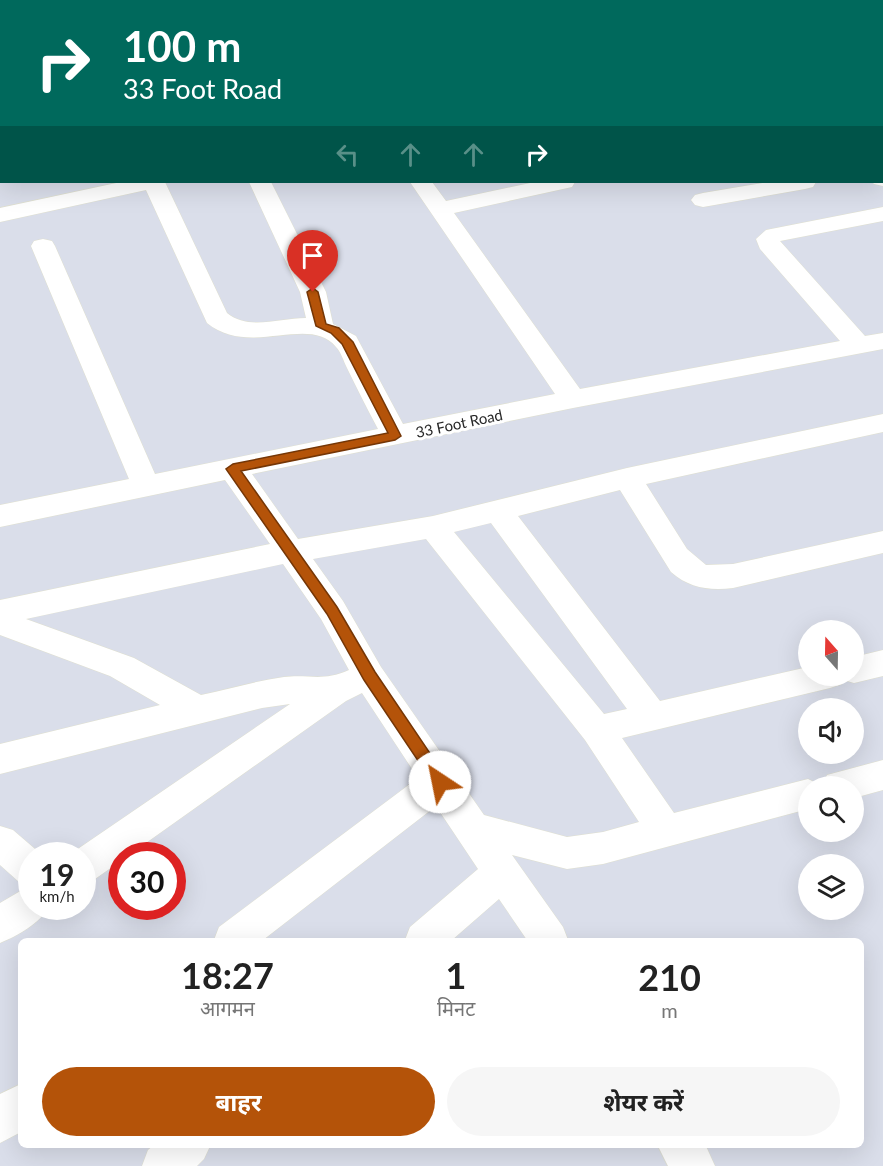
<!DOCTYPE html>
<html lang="hi">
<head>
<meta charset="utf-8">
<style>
	body { margin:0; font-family:Lato,"Noto Sans Devanagari",sans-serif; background:#f6f6f6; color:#222; height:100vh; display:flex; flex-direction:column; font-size:22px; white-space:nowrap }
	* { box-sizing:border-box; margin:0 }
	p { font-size:20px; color:#767676 }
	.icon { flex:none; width:33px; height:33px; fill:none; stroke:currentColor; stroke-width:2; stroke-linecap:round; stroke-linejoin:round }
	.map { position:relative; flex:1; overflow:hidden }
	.details { position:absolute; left:18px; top:938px; width:846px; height:210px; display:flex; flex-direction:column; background:#fff; border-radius:9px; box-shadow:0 6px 24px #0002 }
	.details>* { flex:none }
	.banner { position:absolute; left:0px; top:0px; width:884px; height:183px; box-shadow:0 6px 24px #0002; background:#00695c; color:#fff; overflow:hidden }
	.needle { width:39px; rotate:340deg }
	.fabs { position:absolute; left:798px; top:620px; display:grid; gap:12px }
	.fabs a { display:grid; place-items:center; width:66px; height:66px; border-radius:50%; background:#fff; box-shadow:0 6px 24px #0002; font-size:30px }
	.speed { position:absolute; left:18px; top:842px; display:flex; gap:12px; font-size:30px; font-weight:700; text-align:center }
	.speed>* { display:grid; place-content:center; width:78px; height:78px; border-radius:50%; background:#fff; box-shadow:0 6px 24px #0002; line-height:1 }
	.speed small { font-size:15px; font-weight:400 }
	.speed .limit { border:9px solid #d22; background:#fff; color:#111 }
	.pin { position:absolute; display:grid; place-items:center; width:51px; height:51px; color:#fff; margin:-62px -26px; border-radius:50% 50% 50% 0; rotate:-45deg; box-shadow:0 0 6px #0007 }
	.pin .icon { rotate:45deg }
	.me { position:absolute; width:66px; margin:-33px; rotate:326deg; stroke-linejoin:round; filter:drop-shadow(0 0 4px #0008) }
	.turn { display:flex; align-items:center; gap:21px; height:126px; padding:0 24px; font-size:27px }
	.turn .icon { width:78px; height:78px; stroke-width:2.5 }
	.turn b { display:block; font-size:42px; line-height:51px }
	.lanes { display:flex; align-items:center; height:57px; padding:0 24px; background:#0003; justify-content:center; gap:30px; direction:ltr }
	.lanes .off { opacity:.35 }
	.eta { display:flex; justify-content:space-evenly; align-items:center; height:102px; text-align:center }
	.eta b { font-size:36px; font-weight:700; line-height:42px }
	.button { display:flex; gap:12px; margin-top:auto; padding:12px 24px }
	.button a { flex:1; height:69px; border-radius:36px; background:#b45309; color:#fff; font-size:24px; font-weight:700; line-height:69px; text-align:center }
	.button a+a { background:#f6f6f6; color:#222 }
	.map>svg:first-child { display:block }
</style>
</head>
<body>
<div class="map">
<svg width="883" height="1166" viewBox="0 0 883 1166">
	<rect width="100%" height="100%" fill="#dadeea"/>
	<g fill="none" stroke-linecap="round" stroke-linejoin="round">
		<!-- minor casing -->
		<g stroke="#e0e0cf" stroke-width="1">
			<g id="minor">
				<polygon points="72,0 90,0 91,2 72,2"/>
				<polygon points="155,0 173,0 174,2 155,2"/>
				<polygon points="285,0 303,0 304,2 285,2"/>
				<polygon points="437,0 455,0 456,2 437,2"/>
				<polygon points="674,0 692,0 693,2 674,2"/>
				<polygon points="703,0 729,0 702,2"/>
				<rect x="882" y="12" width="1" height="12"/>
				<polygon points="0,51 2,51 0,64"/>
				<rect x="0" y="121" width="2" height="12"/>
				<rect x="0" y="161" width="2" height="14"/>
				<polygon points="882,172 883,186 874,184 872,182 882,182"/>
				<path d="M121,182H165L227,313C249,331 279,318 306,318L300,292L249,182H271L326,292L333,324L356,336L403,424L555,394L410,182H432L446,201L535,182H575L572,187L454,213L580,389L840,341L760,249L756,239L766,230L883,207V221L780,241L865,336L883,333V349L573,408L252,474L298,539L433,516L627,468L883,414V432L646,484L687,549L706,565L733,564L883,531V553L733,588C710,591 689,588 671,572L620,490L518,516L660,701L808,667V675H854V657L883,650V676L854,683L844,680L842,684L830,688L622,738L674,813L808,779L822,786L827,775L883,760V790L854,798V786H808V809L603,864L567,869L512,855L563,927L568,940H527L499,899L452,940H405L410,927L478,869L436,806L263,940H214L219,927L418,778L362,693L346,701L129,855H122V860L95,879L82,884V855H69L290,704L262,708L0,774V744L160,705L110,676L0,635V600L270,544L225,480L0,527V505L129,479L31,246L34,241L43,239L52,241L55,246L155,474L378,429C367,409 357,388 347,368C344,362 341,352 336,347C309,314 250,358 207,323L146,190L0,222V208ZM491,523L627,709L604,714L454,532ZM426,539L585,740L639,822L603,832L567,837L484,815L381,667L343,601L313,559ZM283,564L321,619L349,670C322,682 310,674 284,677C256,681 229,689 201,695L134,658L26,619Z"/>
				<polygon points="769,182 816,182 813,187 805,189 703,207 695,205 691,200 695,195 703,193"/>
				<path d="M0,826L13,830L42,855H32V906H49C41,923 17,936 0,943V903L29,886L19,882L0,865Z"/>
				<polygon points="21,1084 21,1132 0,1143 0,1094"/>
				<polygon points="155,1144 211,1144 204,1159 197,1166 142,1166 148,1150"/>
				<polygon points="657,1144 705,1144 715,1166 668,1166"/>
			</g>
		</g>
		<!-- minor -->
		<use href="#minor" fill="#fff" fill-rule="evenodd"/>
	</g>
	<!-- route -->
	<polygon fill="#b45309" stroke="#753606" stroke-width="1.5" points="313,288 318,292 326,324 339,328 353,342 401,436 395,440 241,471 337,607 375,672 446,777 448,782 446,786 435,786 364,680 327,614 226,469 233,464 388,433 342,344 331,333 316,326 307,292"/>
	<g text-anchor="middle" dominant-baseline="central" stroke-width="6" stroke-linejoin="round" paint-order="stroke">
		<!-- street labels -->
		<g font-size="15" fill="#282828" stroke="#fff">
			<text transform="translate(459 423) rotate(-12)">33 Foot Road</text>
		</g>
	</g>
</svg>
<div class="fabs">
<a><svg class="needle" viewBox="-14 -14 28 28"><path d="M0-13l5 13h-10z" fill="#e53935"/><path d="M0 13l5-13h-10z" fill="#767676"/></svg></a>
<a><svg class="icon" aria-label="sound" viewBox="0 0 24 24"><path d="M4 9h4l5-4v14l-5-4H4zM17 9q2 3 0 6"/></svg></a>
<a><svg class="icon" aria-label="search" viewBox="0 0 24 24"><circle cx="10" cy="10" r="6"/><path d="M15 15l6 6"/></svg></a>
<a><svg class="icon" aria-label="layers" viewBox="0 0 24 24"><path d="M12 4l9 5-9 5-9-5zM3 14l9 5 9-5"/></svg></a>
</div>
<div class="speed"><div>19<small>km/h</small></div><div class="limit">30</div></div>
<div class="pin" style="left:313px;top:292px;background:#d93025"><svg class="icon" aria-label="arrive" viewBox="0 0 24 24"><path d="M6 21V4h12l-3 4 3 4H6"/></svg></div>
<svg class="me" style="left:440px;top:782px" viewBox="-20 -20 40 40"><circle r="19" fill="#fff"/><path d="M0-13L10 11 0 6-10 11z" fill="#b45309"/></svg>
<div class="banner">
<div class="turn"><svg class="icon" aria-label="right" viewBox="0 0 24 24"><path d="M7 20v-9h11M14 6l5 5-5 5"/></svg><div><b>100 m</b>33 Foot Road</div></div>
<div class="lanes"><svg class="icon off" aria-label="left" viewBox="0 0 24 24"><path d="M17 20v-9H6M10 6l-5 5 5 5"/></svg><svg class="icon off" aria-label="ahead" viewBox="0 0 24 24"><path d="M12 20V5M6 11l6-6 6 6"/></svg><svg class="icon off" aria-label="ahead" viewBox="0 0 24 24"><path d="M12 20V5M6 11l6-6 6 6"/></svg><svg class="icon" aria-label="right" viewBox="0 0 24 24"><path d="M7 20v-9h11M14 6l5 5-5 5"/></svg></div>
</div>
<section class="details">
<div class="eta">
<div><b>18:27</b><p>आगमन</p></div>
<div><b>1</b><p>मिनट</p></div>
<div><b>210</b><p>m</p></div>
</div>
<div class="button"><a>बाहर</a><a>शेयर करें</a></div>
</section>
</div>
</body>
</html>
